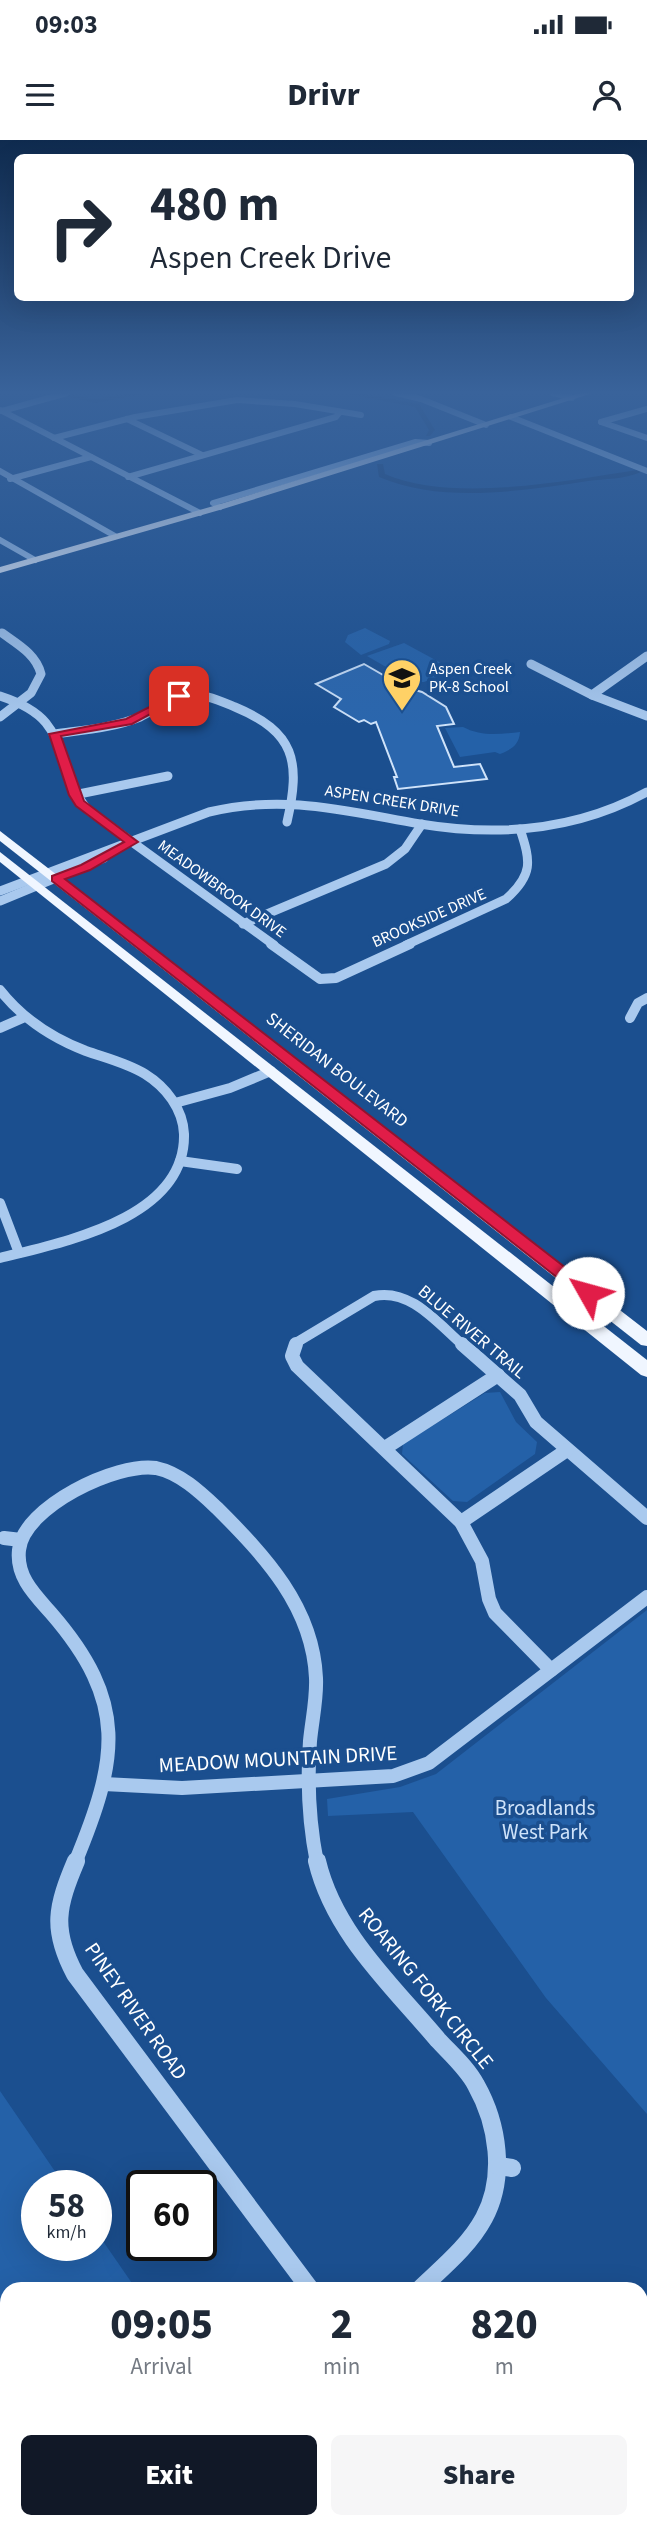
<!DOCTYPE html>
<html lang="en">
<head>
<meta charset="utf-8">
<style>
	body { margin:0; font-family:"Source Sans 3",sans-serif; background:#f6f6f7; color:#1f2937; height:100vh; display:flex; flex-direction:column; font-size:26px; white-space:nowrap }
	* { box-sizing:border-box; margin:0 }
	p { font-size:23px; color:#747a83 }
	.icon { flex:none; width:38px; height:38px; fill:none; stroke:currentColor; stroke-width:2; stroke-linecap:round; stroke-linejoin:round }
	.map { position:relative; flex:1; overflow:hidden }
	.drawer { position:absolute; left:0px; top:2142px; width:648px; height:247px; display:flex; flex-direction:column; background:#fff; border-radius:21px 21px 0 0; box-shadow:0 7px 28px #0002 }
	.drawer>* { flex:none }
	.hud { position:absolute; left:14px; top:14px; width:620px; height:147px; border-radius:10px; box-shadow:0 7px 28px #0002; background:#fff; color:#1f2937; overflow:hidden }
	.speed { position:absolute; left:21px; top:2030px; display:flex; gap:14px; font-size:35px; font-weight:700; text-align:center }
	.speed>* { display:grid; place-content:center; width:91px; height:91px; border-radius:50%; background:#fff; box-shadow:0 7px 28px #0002; line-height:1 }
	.speed small { font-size:18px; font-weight:400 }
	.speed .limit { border:4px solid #111; border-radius:10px; background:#fff; color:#111 }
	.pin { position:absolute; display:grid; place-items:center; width:60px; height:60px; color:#fff; margin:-30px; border-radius:14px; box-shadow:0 4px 10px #0006 }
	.me { position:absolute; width:77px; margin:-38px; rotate:308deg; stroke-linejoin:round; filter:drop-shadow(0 0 5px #0008) }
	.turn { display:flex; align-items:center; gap:24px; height:147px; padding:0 21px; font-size:32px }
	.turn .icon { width:91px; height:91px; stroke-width:2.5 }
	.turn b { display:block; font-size:49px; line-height:60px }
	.eta { display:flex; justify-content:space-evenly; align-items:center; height:119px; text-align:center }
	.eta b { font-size:42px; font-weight:800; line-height:49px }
	.action { display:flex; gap:14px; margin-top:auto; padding:14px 21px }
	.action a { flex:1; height:80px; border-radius:10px; background:#111827; color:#fff; font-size:28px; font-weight:800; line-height:80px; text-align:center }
	.action a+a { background:#f6f6f7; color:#1f2937 }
	.status { display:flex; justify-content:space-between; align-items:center; height:49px; padding:0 35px; background:#fff; direction:ltr }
	.status svg { height:19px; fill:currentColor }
	header { display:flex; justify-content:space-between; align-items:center; height:91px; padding:0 21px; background:#fff; font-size:32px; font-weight:800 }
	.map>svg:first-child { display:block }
</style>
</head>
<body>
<div class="status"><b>09:03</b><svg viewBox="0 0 49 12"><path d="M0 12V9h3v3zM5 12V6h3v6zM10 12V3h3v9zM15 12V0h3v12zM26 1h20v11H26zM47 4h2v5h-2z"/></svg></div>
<header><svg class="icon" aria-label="menu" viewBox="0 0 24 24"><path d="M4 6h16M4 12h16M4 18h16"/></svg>Drivr<svg class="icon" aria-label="person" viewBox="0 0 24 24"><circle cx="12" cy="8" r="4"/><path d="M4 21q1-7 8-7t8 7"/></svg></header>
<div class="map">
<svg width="647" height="2388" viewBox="0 0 647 2388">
	<rect width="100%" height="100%" fill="#1b4f8f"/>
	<!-- green -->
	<g fill="#2461a8">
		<polygon points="365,488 390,501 389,504 361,515 345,502 348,495"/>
		<polygon points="404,503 454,530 424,542 412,542 367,516"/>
		<path d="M463,587C482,597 500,594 520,592C519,605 512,609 500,614L495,612L460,617L445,588Z"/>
		<polygon points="500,1252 516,1282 537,1302 535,1314 467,1362 453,1361 402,1314 403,1304 485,1253"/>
		<polygon points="647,1470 647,1974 546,1858 413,1672 328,1676 327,1659 400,1647 436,1634"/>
		<polygon points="0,1951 65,2046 37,2046 37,2105 96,2105 96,2091 136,2149 7,2149 7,2382 275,2382 278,2388 0,2388"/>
	</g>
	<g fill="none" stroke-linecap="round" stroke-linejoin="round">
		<!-- canal -->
		<g fill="#123a6d" fill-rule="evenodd">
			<polygon points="132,253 148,253 95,263 65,256 68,254 95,259"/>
			<polygon points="343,253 358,253 419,264 435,290 430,296 426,296 429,290 415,267"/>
			<path d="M377,324H383L385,334C452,363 565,341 637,330L641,332C626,339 604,339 588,341C522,351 442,364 379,337Z"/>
		</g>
	</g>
	<!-- building -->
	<polygon fill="#2a66ad" stroke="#cfe3fa" stroke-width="2" points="364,524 404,547 422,552 446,567 454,584 437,586 454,627 480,624 487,639 398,649 394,637 397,637 376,582 371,584 364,580 359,582 334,567 341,559 316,544"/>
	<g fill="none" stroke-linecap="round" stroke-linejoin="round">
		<!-- minor-far4 -->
		<g stroke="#a9c9ee" stroke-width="6">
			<polyline points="396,253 421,259 486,285"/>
			<polyline points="553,253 572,258"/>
			<polyline points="0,270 200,373"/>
			<polyline points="2,271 67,253"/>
			<polyline points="511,277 647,331"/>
			<polyline points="127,279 202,315"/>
			<polyline points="601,282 647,298"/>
			<polyline points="601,282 647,269"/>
			<polyline points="54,298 135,277 237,260 295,264 361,275"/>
			<polyline points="0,331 115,396"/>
			<polyline points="128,337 336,277 340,272"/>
			<polyline points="10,339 91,317"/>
			<polyline points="220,367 213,363 415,302 429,303"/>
			<polyline points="0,400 35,420"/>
			<polyline points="0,492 4,495"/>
		</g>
		<!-- minor-far3 -->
		<g stroke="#a9c9ee" stroke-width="9">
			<polyline points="531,524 592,555 647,576"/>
			<polyline points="592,555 647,516"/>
			<path d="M0,556C77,581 46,618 88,670L274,805"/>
			<path d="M0,577L31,553L41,534C36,514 17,504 2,493"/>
			<path d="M55,594C83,590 113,588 140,577C154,571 166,559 183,556C201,552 218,560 235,567C295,592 301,621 287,682"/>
			<polyline points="74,655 168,636"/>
			<path d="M0,751L209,672C285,654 345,671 420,684C499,697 576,691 647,652"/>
			<polyline points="0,761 104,718"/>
			<polyline points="243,784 386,724 405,709 422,684"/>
			<path d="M406,805L506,759C533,735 531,722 520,689"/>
		</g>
		<!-- minor-far2 -->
		<g stroke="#a9c9ee" stroke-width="10">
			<polyline points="271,804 320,839 336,838 410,804"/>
			<path d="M0,850C22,878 52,898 86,911C106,918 127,923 145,934C166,947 183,969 184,994C186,1079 63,1102 0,1118"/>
			<polyline points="630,878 638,863 647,858"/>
			<polyline points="0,888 25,877"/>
			<polyline points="175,963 230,948 271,931"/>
			<polyline points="180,1021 237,1029"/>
			<polyline points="0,1063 19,1113"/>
			<path d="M295,1206L299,1201L374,1156C411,1148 438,1184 464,1206"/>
		</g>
		<!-- minor-far1 -->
		<g stroke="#a9c9ee" stroke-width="14">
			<polyline points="296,1204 292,1216 297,1226 461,1382 482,1421 489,1459 495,1473 551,1530"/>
			<polyline points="462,1204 520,1255 536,1282 647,1378"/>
			<polyline points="385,1308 498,1235"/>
			<polyline points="461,1382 567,1310"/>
			<polyline points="4,1398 21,1400"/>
			<polyline points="104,1644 182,1648 393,1636 429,1623 647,1457"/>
			<path d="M75,1723C118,1619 129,1563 51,1473C35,1455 16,1437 19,1410C23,1367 117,1322 156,1328C180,1333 200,1352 217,1368C265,1416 313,1467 316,1538C317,1559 312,1580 310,1601C307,1642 309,1683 317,1723"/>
		</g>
		<!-- minor -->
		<g stroke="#a9c9ee" stroke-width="18">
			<path d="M76,1721C57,1766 51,1789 75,1834L310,2149"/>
			<path d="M317,1721C334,1793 392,1845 438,1900C451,1914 467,1928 476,1945C498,1984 506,2037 484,2078C469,2106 443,2127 420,2149"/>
			<polyline points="498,2026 512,2028"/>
			<polyline points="443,2382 445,2388"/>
		</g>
		<!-- major -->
		<g fill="#f0f6ff" fill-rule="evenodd">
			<polygon points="580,253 593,253 223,369 0,433 0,427 217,365"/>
			<polygon points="0,691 647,1191 647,1206 641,1205 0,701"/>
			<polygon points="0,712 647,1220 647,1237 641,1235 0,722"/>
		</g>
	</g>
	<!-- sky -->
	<linearGradient id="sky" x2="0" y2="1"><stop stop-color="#0f2b4f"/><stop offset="0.43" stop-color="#39639b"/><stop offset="1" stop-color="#39639b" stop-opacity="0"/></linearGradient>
	<rect width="647" height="587" fill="url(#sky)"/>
	<!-- route -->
	<polygon fill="#e11d48" stroke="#92132f" stroke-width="2" points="175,554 184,556 132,584 61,596 84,661 138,702 90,730 65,739 593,1149 596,1153 593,1157 582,1157 52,741 52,736 81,725 124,702 76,666 69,655 49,594 126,579"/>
	<!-- icons -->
	<defs>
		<g id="school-pin" transform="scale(2.0125)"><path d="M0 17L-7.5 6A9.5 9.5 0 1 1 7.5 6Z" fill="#ffd166" stroke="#1b4f8f"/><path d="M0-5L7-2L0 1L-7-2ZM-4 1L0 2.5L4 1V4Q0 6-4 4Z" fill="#111"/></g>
	</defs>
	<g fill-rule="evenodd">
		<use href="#school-pin" x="402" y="538"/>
	</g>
	<g text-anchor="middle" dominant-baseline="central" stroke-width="7" stroke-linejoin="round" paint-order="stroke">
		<!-- far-poi labels -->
		<g font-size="16" fill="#fff" stroke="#1b4f8f" text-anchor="start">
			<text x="429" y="529">Aspen Creek<tspan x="429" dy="18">PK-8 School</tspan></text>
		</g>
		<!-- far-street labels -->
		<g font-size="16" fill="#fff" stroke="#1b4f8f">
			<text transform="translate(392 661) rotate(9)">ASPEN CREEK DRIVE</text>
			<text transform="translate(222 749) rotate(36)">MEADOWBROOK DRIVE</text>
			<text transform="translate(429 778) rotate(-24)">BROOKSIDE DRIVE</text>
		</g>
		<!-- street labels -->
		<g font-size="18" fill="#fff" stroke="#1b4f8f">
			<text transform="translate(337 930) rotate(38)">SHERIDAN BOULEVARD</text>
			<text transform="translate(472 1192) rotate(40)">BLUE RIVER TRAIL</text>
		</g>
		<!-- near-street labels -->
		<g font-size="21" fill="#fff" stroke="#1b4f8f">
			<text transform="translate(278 1619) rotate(-3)">MEADOW MOUNTAIN DRIVE</text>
			<text transform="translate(426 1848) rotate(51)">ROARING FORK CIRCLE</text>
			<text transform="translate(136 1871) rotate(55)">PINEY RIVER ROAD</text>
		</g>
		<!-- near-park labels -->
		<g font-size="21" fill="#cfe3fa" stroke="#1b4f8f">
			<text x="545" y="1668">Broadlands<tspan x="545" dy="24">West Park</tspan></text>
		</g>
	</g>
</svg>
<div class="speed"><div>58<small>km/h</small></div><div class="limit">60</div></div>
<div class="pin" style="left:179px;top:556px;background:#d93025"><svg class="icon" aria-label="arrive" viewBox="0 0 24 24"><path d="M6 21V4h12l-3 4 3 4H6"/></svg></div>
<svg class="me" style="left:588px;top:1153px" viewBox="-20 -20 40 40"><circle r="19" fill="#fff"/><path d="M0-13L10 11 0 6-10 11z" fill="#e11d48"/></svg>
<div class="hud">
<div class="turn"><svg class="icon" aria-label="right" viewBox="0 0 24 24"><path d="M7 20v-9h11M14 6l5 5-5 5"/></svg><div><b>480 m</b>Aspen Creek Drive</div></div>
</div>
<section class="drawer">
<div class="eta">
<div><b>09:05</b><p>Arrival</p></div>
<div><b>2</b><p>min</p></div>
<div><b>820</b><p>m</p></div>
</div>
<div class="action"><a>Exit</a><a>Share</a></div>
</section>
</div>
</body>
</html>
